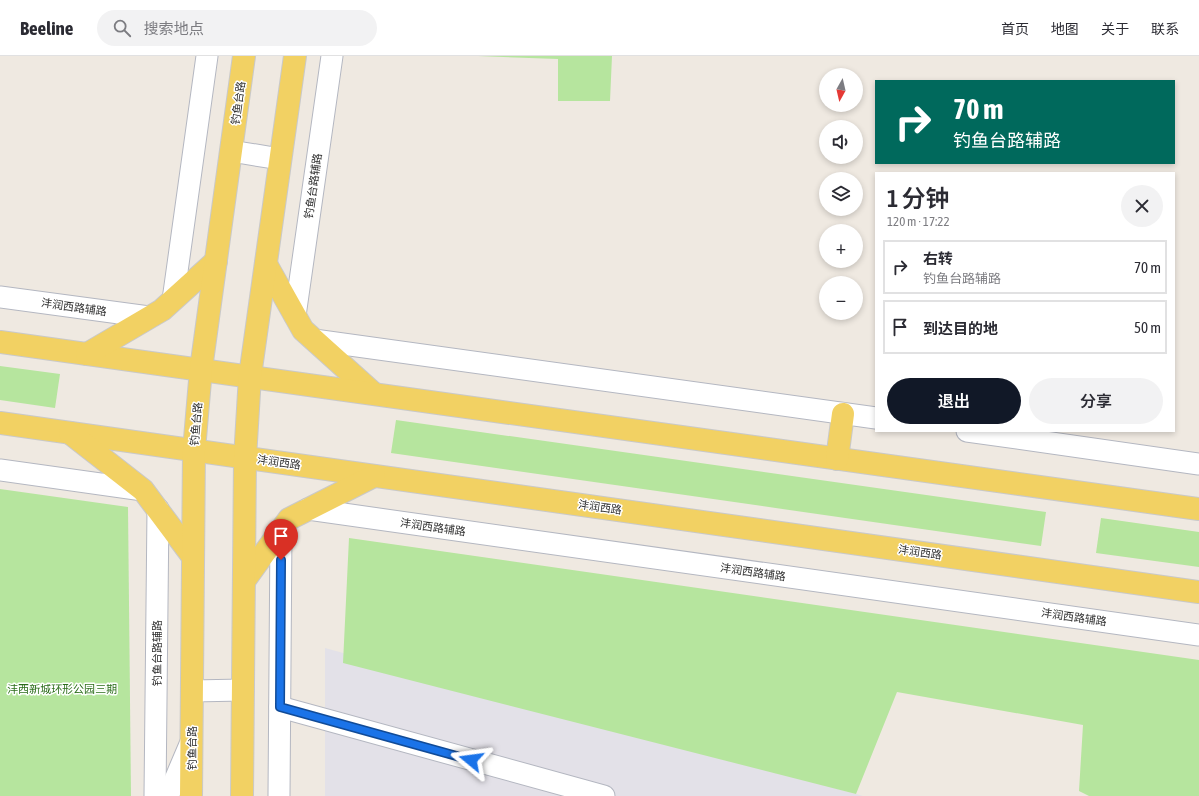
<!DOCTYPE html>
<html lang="zh">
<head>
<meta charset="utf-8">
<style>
	body { margin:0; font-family:"Asap Condensed","Noto Sans SC",sans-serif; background:#f2f2f3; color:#2b2b33; height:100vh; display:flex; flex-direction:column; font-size:15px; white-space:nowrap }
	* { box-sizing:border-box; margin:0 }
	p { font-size:13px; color:#7c7c81 }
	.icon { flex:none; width:22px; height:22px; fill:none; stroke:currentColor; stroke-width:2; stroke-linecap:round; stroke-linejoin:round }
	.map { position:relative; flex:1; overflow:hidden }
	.drawer { position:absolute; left:875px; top:116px; width:300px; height:260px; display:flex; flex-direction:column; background:#fff; border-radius:0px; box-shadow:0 2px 6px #0003 }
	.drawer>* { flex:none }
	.banner { position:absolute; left:875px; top:24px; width:300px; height:84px; border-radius:0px; box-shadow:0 2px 6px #0003; background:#00695c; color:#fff; overflow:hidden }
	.needle { width:26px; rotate:188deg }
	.tools { position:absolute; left:819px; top:12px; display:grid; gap:8px }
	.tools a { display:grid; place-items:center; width:44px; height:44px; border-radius:50%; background:#fff; box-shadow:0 2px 6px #0003; font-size:20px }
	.pin { position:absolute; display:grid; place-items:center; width:34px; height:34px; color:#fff; margin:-41px -17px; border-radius:50% 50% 50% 0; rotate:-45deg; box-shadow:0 0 4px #0007 }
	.pin .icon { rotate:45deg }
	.me { position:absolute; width:44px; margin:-22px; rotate:286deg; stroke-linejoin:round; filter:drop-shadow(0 0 3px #0008) }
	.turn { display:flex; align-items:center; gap:14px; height:84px; padding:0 12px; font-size:18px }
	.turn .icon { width:52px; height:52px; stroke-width:2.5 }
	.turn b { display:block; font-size:28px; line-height:34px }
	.round { display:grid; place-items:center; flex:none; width:42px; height:42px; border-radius:21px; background:#f2f2f3 }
	.head { display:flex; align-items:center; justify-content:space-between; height:68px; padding:0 12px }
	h1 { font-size:24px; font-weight:600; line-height:30px }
	.action { display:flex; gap:8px; margin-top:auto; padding:8px 12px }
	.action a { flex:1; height:46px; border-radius:24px; background:#111827; color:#fff; font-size:16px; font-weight:600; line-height:46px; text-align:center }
	.action a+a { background:#f2f2f3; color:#2b2b33 }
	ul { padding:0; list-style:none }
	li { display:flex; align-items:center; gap:12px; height:54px; margin:0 8px 6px; padding:0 4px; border:2px solid #e1e1e2; border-radius:0px }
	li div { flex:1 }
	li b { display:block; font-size:15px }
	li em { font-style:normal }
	header { display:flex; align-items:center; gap:24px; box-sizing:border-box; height:56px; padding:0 20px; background:#fff; border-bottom:1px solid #e1e1e2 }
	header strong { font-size:19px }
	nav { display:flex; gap:22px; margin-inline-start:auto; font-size:14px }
	.search { width:280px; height:36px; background:#f2f2f3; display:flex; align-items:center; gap:10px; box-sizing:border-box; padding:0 14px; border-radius:22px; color:#7c7c81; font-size:15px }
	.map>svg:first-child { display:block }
</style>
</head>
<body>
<header>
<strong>Beeline</strong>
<div class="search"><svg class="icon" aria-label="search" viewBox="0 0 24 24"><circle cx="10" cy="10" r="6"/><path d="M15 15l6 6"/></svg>搜索地点</div>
<nav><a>首页</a><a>地图</a><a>关于</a><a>联系</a></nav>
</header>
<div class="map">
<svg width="1199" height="740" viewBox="0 0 1199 740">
	<rect width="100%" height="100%" fill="#efe9e1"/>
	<!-- industrial -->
	<polygon fill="#e3e1e8" points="325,592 863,740 325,740"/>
	<!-- green -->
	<g fill="#b6e59e">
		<polygon points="478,0 612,0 610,45 558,45 558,3"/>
		<polygon points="0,310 60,318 55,352 0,344"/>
		<polygon points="396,364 1046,456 1041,490 391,397"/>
		<polygon points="0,433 128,451 131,740 0,740"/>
		<polygon points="1101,462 1199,476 1199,511 1096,497"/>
		<polygon points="349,482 1199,604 1199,740 1089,740 1079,735 1083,669 897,636 856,738 343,607"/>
	</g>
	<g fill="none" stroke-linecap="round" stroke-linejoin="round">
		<!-- minor casing -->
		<g stroke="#b4b7c1" stroke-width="23">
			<g id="minor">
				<polyline points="231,95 280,103"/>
				<polyline points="0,241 149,261"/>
				<polyline points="173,244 207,0"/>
				<polyline points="295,260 332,0"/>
				<polyline points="314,284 876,362"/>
				<polyline points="967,375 1199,408"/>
				<polyline points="0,414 143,434"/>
				<polyline points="308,453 1199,579"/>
				<polyline points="192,635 243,634"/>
				<polyline points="280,651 604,740"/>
				<polyline points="155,740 158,453"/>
				<polyline points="168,740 191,686"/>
				<polyline points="279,740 281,474"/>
			</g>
		</g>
		<!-- major casing -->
		<g stroke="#c9c9c9" stroke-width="24">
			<g id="major">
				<polyline points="266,208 303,274 373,337"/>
				<polyline points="0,286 1199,453"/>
				<polyline points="87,298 162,254 216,205"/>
				<polyline points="0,367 1199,536"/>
				<polyline points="70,377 143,434 193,501"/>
				<polyline points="837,403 843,358"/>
				<polyline points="244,525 289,463 374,420"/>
				<polyline points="191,740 194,394 201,313 244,0"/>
				<polyline points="242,740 245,402 250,320 295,0"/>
			</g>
		</g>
		<!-- minor -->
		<use href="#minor" stroke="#fff" stroke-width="21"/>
		<!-- major -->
		<use href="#major" stroke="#f2d163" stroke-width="22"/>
	</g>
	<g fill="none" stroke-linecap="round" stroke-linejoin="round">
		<!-- route casing -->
		<g stroke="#114b97" stroke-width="10">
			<polyline id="route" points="281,504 280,651 471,704"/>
		</g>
		<!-- route -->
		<use href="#route" stroke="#1a73e8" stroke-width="7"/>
	</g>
	<g text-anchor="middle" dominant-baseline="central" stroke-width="3" stroke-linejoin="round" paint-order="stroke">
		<!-- street labels -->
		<g font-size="11" fill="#2e2e2e" stroke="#fff">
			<text transform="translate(238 47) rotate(-82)">钓鱼台路</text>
			<text transform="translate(313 130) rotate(-82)">钓鱼台路辅路</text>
			<text transform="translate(74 251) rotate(8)">沣润西路辅路</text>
			<text transform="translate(196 368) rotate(-85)">钓鱼台路</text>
			<text transform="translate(279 406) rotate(8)">沣润西路</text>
			<text transform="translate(600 451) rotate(8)">沣润西路</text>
			<text transform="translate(433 471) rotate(8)">沣润西路辅路</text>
			<text transform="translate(920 496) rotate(8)">沣润西路</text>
			<text transform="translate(753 516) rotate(8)">沣润西路辅路</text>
			<text transform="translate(1074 561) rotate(8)">沣润西路辅路</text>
			<text transform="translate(157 597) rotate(-90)">钓鱼台路辅路</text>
			<text transform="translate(192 692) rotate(-90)">钓鱼台路</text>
		</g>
		<!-- park labels -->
		<g font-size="11" fill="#2c6e1b" stroke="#fff">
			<text x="62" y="633">沣西新城环形公园三期</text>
		</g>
	</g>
</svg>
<div class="tools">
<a><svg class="needle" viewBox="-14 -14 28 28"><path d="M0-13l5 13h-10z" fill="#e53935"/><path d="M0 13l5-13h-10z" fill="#7c7c81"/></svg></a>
<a><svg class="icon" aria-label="sound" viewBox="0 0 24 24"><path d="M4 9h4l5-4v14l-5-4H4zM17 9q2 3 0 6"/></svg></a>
<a><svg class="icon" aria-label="layers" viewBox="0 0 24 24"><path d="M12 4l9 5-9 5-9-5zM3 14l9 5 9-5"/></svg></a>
<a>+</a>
<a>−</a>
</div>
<div class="pin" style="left:281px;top:504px;background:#d93025"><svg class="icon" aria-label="arrive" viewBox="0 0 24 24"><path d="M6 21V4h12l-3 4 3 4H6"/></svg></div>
<svg class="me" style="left:471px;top:704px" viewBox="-20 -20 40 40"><path d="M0-17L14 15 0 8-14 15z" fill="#1a73e8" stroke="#fff" stroke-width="4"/></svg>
<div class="banner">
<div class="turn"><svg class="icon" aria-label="right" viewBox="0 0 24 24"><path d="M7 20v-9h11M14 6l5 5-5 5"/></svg><div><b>70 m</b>钓鱼台路辅路</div></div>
</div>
<section class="drawer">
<div class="head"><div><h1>1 分钟</h1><p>120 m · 17:22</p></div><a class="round"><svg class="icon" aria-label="close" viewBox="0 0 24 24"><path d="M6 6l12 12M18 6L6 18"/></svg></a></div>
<ul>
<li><svg class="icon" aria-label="right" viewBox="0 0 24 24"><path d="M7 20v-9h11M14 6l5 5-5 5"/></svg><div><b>右转</b><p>钓鱼台路辅路</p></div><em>70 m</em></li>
<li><svg class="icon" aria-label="arrive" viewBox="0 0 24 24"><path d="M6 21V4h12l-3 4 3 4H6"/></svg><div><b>到达目的地</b></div><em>50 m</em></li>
</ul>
<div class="action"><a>退出</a><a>分享</a></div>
</section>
</div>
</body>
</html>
